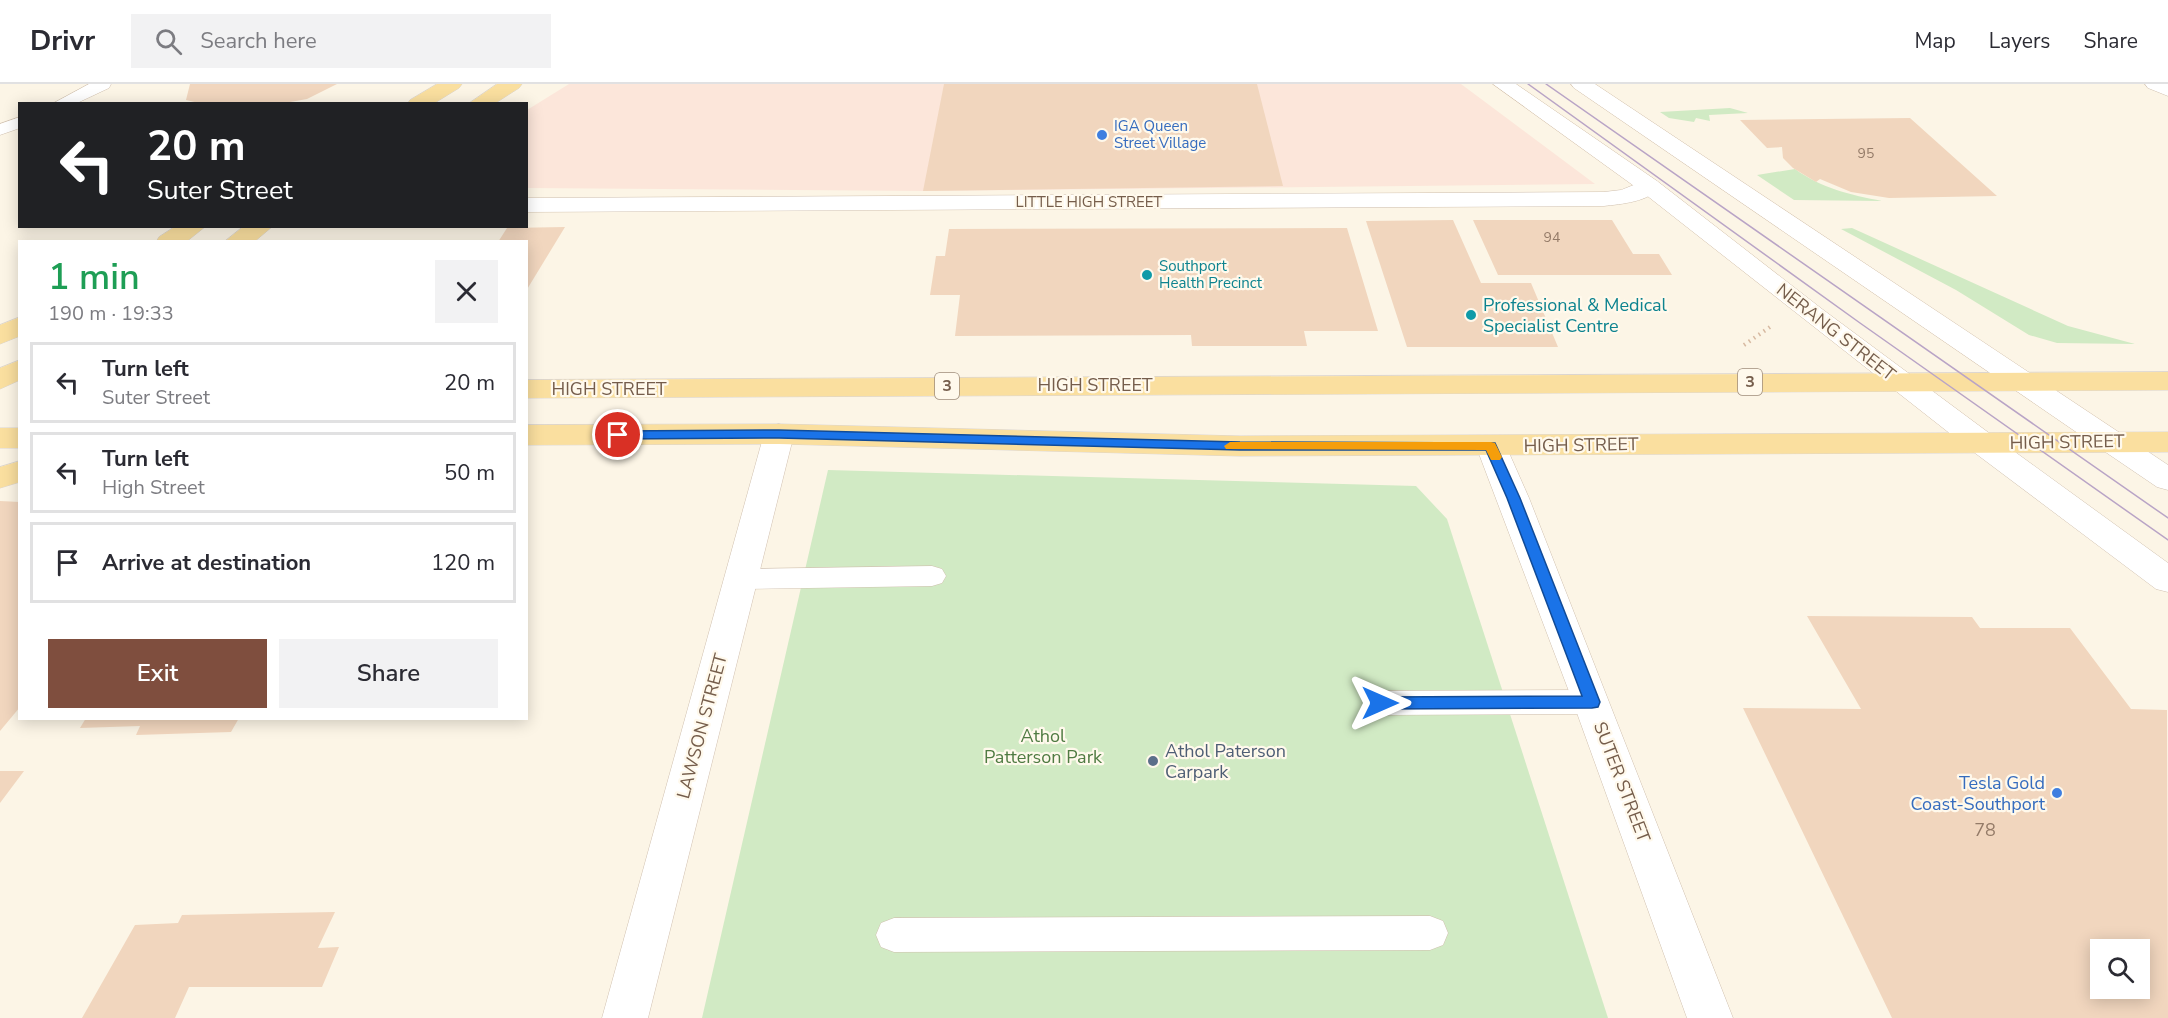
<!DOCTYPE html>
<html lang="en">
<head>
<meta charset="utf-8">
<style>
	body { margin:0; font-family:"Nunito Sans",sans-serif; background:#f2f2f3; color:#2b2b33; height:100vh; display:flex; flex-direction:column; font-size:22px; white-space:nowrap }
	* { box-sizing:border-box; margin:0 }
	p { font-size:20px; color:#7c7c81 }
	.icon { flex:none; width:33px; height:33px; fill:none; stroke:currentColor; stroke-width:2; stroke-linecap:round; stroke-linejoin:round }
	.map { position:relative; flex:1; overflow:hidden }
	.side { position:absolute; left:18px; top:156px; width:510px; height:480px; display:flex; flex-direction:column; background:#fff; border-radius:0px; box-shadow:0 3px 15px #0003 }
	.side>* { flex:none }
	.top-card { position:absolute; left:18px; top:18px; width:510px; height:126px; border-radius:0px; box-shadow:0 3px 15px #0003; background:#202124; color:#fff; overflow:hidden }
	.tools { position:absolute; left:2090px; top:855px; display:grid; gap:12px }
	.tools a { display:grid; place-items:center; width:60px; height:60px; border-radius:0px; background:#fff; box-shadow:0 3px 15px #0003; font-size:30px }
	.pin { position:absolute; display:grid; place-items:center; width:51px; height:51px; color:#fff; margin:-26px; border:3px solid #fff; border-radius:50%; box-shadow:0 2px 6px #0007 }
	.me { position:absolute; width:66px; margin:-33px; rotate:90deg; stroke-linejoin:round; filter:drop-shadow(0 0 4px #0008) }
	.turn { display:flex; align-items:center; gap:21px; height:126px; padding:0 30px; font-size:27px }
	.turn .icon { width:78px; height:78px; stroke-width:2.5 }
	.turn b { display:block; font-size:42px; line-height:51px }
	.round { display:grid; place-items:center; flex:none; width:63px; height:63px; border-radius:0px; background:#f2f2f3 }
	.headline { display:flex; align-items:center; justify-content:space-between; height:102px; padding:0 30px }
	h1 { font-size:36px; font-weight:600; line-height:45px; color:#1e9e55 }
	.primary-button { display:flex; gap:12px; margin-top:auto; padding:12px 30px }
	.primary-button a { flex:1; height:69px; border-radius:0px; background:#7f4e3e; color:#fff; font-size:24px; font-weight:600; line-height:69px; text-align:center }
	.primary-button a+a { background:#f2f2f3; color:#2b2b33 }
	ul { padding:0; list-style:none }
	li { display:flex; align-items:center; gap:18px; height:81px; margin:0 12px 9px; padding:0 18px; border:3px solid #e1e1e2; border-radius:0px }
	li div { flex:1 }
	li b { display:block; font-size:22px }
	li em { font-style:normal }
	header { display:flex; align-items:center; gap:36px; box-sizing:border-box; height:84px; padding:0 30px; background:#fff; border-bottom:2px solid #e1e1e2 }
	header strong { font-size:28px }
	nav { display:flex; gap:33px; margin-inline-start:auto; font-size:21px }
	.search { width:420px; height:54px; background:#f2f2f3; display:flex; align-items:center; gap:15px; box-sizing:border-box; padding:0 21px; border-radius:0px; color:#7c7c81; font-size:22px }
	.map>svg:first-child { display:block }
</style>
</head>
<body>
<header>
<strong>Drivr</strong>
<div class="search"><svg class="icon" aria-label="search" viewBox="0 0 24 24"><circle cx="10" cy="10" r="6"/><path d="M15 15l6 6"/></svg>Search here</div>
<nav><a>Map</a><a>Layers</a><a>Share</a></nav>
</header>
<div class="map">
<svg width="2168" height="934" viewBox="0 0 2168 934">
	<rect width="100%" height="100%" fill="#fcf5e6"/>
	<!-- commercial -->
	<polygon fill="#fce6da" points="569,0 1461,0 1595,100 923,107 527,104 527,26"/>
	<!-- green -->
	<g fill="#d1eac4">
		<polygon points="1730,24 1748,29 1709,31 1710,37 1696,34 1694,38 1669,34 1660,28"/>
		<path d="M1795,85C1821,104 1851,111 1882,117L1794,116L1757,91Z"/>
		<polygon points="1852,144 2068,242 2135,260 2057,259 2029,251 1956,206 1841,145"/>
		<polygon points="828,386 1416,402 1447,435 1608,934 702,934"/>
	</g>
	<!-- building -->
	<g fill="#f1d6be" fill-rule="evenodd">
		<polygon points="190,0 337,0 307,15 279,20 203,20 186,16"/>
		<polygon points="944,0 1257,0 1283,102 923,107"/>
		<polygon points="1910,34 1997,112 1889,114 1851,108 1820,95 1816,98 1793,84 1783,74 1782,63 1767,64 1740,36"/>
		<polygon points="1453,136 1481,199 1531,199 1558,263 1407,263 1366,137"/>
		<polygon points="1473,136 1612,136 1633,170 1659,170 1672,191 1498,191"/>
		<polygon points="565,143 526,207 526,158 498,158 507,144"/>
		<polygon points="1347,144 1378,247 1304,247 1307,262 1192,262 1191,251 955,252 960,211 930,211 936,172 945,172 949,145"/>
		<polygon points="0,417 20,418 20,623 0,647"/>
		<path d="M1807,532L1972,533L1980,544H2070L2131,625L2167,626L2168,934H1892L1743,624L1861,625ZM2100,866H2139V904H2100Z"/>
		<polygon points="86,634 239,634 231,648 136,651 140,642 80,644"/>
		<polygon points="0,687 24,687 0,719"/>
		<polygon points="335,828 318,864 339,863 322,903 189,903 175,934 82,934 135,841 178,839 182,831"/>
	</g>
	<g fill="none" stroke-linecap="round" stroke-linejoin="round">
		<!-- lane casing -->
		<g stroke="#d0c0af" stroke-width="1">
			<g id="lane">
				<polygon points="89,0 111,0 109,4 75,20 52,20"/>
				<polygon points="20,33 20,44 0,51 0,40"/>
				<polygon points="932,482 942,485 946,492 942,499 932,502 741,505 731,502 727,495 731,488 741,485"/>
				<polygon points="1592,606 1603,609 1607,618 1603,627 1592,630 1380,631 1369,628 1365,619 1369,610 1380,607"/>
				<polygon points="1430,832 1443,837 1448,849 1443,861 1430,866 894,868 881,863 876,851 881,839 894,834"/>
			</g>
		</g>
		<!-- street casing -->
		<g stroke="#d0c0af" stroke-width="1">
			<g id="street">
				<polygon points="2145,0 2168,0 2168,12 2148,4"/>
				<path d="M1649,95L1657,97L1661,102C1650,118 1621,120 1604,122L526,128V114L1604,108L1621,106Z"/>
				<polygon points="779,340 790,343 794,350 648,934 602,934 764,350 768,343"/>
				<polygon points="2112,348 2123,351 2168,381 2168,406 2157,403 2101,365 2097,358 2101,351"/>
				<polygon points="1982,349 1993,352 2168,479 2168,508 2156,505 1971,366 1967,359 1971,352"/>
				<polygon points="1491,352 1502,355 1506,362 1529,414 1733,934 1687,934 1573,618 1476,362 1480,355"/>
			</g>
		</g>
		<!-- secondary casing -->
		<g stroke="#d1bea9" stroke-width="1">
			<g id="secondary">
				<polygon points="1493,0 1516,0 1657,97 1822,225 1993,352 1997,359 1993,366 1982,369 1971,366 1641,107"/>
				<polygon points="1571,0 1595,0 2123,351 2127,358 2123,365 2112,368 2101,365 1574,4"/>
			</g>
		</g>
		<!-- primary casing -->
		<g stroke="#dbd5d0" stroke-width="1">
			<g id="primary">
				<polygon points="437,0 462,0 459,4 433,20 407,20 410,16"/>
				<polygon points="497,0 522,0 519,4 494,20 468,20"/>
				<polygon points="176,142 206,142 186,158 156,158 159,153"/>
				<polygon points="244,142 273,142 254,158 224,158"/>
				<polygon points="20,233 20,252 0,260 0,241"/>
				<polygon points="20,276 20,296 0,305 0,284"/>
				<polygon points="2168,288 2168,306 526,314 526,296"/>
				<polygon points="779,340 1240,352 2168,348 2168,368 1240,372 779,360 526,361 526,341"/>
				<rect x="0" y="344" width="20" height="20"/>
				<polygon points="20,377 20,398 0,404 0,383"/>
			</g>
		</g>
		<!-- path -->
		<polyline stroke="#d7b9a1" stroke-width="4" stroke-dasharray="1.5 4.5" stroke-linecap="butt" points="1744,261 1770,243"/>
		<!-- lane -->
		<use href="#lane" fill="#fff" fill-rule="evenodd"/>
		<!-- street -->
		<use href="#street" fill="#fff" fill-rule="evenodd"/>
		<!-- secondary -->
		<use href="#secondary" fill="#fff" fill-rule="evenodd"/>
		<!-- primary -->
		<use href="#primary" fill="#fadf9f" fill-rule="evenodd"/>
		<!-- tram -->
		<g stroke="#b9a4c6" stroke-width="1.5">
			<polyline points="1528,0 1860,239 2168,456"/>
			<polyline points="1546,0 2168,434"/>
		</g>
	</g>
	<!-- route -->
	<polygon fill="#1a73e8" stroke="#114b97" stroke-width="1.5" points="779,346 1240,358 1495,359 1520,414 1600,618 1598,623 1592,624 1380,625 1374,623 1372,619 1374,614 1380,613 1582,612 1507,414 1486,366 1240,366 779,354 618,355 612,351 618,347"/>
	<!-- slow -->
	<polygon fill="#f59e0b" points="1230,358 1491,358 1495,359 1502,373 1500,376 1491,376 1486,366 1226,365 1224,362"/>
	<!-- markers -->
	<g fill="#3f7fe0" stroke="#fff9ec" stroke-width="2">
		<circle cx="1102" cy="51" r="6"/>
		<circle cx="2057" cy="709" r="6"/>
	</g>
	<g fill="#0f9aa8" stroke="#fff9ec" stroke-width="2">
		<circle cx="1147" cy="191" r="6"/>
		<circle cx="1471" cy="231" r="6"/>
	</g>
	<circle fill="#5c6f8a" stroke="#fff9ec" stroke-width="2" cx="1153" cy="677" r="6"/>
	<g text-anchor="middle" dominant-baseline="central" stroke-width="4.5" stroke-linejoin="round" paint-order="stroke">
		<!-- far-number labels -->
		<g font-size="14" fill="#947b68">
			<text x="1866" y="69">95</text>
			<text x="1552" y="153">94</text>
		</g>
		<!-- far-shop labels -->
		<g font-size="15" fill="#366cbe" stroke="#fff9ec" text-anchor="start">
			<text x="1114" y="42">IGA Queen<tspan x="1114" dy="17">Street Village</tspan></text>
		</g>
		<!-- far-street labels -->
		<g font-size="15" fill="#755d4b" stroke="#fff9ec">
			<text x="1089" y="118">LITTLE HIGH STREET</text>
		</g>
		<!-- far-culture labels -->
		<g font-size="15" fill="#0d838f" stroke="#fff9ec" text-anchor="start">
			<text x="1159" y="182">Southport<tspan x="1159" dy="17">Health Precinct</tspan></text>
		</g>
		<!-- shield labels -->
		<g fill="#fff9ec" stroke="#9e8c7b" stroke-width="1.5">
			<rect x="1738" y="285" width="24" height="26" rx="4.5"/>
			<rect x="935" y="289" width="24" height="26" rx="4.5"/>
		</g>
		<g font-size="16" font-weight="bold" fill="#755d4b">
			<text x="1750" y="298">3</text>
			<text x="947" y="302">3</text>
		</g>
		<!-- culture labels -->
		<g font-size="18" fill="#0d838f" stroke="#fff9ec" text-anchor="start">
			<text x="1483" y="221">Professional &amp; Medical<tspan x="1483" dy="21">Specialist Centre</tspan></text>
		</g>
		<!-- street labels -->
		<g font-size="18" fill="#755d4b" stroke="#fff9ec">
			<text transform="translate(1836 248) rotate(38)">NERANG STREET</text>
			<text x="1095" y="301">HIGH STREET</text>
			<text x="609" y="305">HIGH STREET</text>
			<text transform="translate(2067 358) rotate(-1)">HIGH STREET</text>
			<text transform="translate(1581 361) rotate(-1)">HIGH STREET</text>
			<text transform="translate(702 642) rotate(-75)">LAWSON STREET</text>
			<text transform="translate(1622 698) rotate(69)">SUTER STREET</text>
		</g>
		<!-- park labels -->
		<g font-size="18" fill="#4f7b42" stroke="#fff9ec">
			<text x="1043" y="652">Athol<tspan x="1043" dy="21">Patterson Park</tspan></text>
		</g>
		<!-- service labels -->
		<g font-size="18" fill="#4e5e75" stroke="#fff9ec" text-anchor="start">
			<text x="1165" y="667">Athol Paterson<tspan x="1165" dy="21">Carpark</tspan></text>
		</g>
		<!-- shop labels -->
		<g font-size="18" fill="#366cbe" stroke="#fff9ec" text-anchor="end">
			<text x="2045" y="699">Tesla Gold<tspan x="2045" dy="21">Coast-Southport</tspan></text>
		</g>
		<!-- near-number labels -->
		<g font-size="18" fill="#947b68">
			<text x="1985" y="746">78</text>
		</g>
	</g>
</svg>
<div class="tools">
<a><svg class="icon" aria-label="search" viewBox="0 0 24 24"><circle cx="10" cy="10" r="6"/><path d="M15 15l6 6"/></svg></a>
</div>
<div class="pin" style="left:618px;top:351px;background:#d93025"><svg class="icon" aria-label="arrive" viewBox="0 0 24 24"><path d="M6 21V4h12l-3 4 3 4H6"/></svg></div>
<svg class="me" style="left:1380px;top:619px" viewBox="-20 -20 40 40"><path d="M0-17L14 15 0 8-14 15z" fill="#1a73e8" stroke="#fff" stroke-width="4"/></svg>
<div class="top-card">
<div class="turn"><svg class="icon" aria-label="left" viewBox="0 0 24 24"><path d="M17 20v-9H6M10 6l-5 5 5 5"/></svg><div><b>20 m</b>Suter Street</div></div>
</div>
<section class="side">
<div class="headline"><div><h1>1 min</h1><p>190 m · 19:33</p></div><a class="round"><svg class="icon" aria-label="close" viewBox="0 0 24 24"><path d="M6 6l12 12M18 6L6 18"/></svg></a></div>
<ul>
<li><svg class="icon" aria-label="left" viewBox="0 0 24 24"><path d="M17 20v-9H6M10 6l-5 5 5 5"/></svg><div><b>Turn left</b><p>Suter Street</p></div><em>20 m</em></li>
<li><svg class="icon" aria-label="left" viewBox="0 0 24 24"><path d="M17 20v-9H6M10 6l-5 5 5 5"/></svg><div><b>Turn left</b><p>High Street</p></div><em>50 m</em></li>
<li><svg class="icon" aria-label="arrive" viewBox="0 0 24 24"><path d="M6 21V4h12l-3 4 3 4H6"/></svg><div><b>Arrive at destination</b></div><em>120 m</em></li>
</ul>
<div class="primary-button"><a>Exit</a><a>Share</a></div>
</section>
</div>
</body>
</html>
